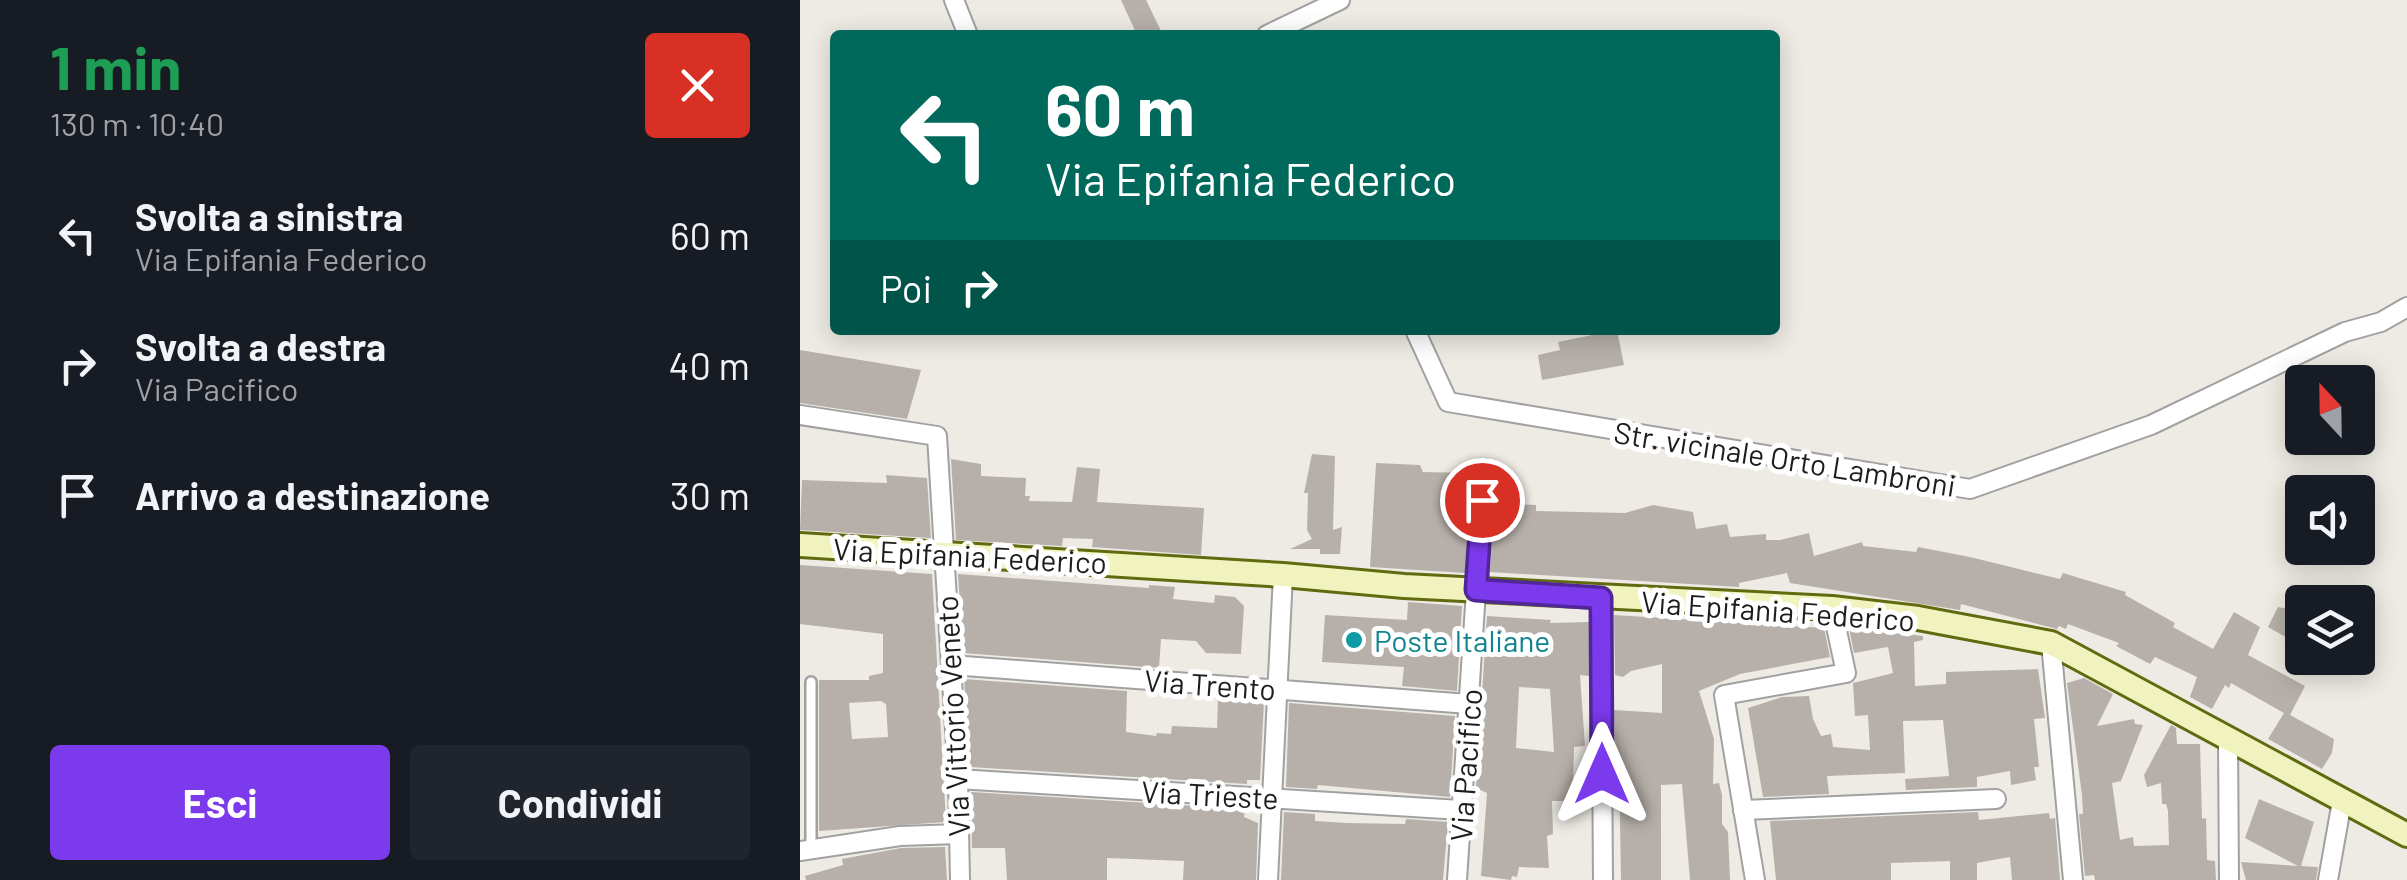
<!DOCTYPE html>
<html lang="it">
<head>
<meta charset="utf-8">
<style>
	body { margin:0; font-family:Barlow,sans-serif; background:#20242c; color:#f1f3f6; height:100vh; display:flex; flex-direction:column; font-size:38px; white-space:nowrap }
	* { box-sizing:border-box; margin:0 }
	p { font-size:32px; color:#9ea1a6 }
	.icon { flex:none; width:55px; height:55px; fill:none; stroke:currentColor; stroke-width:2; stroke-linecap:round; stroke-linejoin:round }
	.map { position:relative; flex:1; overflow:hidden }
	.panel { display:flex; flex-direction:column; background:#171b24; width:800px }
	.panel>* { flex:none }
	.guide { position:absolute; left:30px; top:30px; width:950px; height:305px; border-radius:10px; box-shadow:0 5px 25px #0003; background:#00695c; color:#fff; overflow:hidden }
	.needle { width:65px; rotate:338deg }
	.fabs { position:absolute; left:1485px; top:365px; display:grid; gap:20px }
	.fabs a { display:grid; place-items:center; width:90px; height:90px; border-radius:10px; background:#171b24; box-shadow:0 5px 25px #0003; font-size:50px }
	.pin { position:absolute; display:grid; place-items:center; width:85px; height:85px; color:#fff; margin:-42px; border:5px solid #fff; border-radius:50%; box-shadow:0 2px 10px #0007 }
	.me { position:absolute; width:110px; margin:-55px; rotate:0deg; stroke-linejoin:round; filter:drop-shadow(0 0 8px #0008) }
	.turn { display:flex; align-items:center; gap:35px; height:210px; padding:0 50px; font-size:45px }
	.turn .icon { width:130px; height:130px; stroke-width:2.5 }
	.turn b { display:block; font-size:70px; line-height:85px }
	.then { display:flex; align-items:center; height:95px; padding:0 50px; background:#0003; gap:20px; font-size:38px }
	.round { display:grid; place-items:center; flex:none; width:105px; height:105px; border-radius:10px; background:#20242c }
	.head { display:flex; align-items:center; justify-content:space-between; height:170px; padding:0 50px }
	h1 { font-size:60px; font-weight:700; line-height:75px; color:#1e9e55 }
	.action { display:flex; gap:20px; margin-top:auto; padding:20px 50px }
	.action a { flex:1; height:115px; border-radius:10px; background:#7c3aed; color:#fff; font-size:40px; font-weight:700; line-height:115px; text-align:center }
	.action a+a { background:#20242c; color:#f1f3f6 }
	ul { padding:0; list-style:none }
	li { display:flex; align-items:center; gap:30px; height:130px; padding:0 50px }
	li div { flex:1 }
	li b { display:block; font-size:38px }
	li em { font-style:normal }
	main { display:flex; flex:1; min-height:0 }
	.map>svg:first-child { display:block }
</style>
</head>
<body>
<main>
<section class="panel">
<div class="head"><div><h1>1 min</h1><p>130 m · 10:40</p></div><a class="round" style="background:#d93025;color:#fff"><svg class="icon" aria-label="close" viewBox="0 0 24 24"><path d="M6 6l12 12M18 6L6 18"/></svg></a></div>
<ul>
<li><svg class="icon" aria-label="left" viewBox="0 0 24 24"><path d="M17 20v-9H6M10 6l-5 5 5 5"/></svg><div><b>Svolta a sinistra</b><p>Via Epifania Federico</p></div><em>60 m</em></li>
<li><svg class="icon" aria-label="right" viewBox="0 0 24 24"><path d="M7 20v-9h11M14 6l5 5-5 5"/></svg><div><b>Svolta a destra</b><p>Via Pacifico</p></div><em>40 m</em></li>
<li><svg class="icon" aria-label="arrive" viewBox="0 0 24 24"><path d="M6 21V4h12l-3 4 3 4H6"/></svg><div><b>Arrivo a destinazione</b></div><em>30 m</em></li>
</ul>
<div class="action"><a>Esci</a><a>Condividi</a></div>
</section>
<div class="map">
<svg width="1607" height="880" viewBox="0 0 1607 880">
	<rect width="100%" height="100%" fill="#eeebe4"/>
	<!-- building -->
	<g fill="#b7b0aa" fill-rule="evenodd">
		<polygon points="321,0 346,0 363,35 337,35"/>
		<polygon points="817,330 824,365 742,380 738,355 760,350 758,342"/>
		<polygon points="0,350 121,370 107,419 0,403"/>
		<polygon points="512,454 535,456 533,530 542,527 540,554 520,554 520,549 490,549 512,539 507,530 508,493 504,493"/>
		<polygon points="151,459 181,464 181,476 226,478 225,496 230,496 229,501 272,502 277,467 300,469 297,502 404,508 401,555 292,547 293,539 263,538 262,546 156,540"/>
		<polygon points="576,463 620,465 623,472 670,473 665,573 570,567"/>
		<polygon points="86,475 127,478 131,538 0,530 2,480 87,483"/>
		<polygon points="695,489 715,490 714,504 736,505 736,511 825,513 853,505 893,512 896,529 927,524 930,537 966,534 966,540 980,540 1009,533 1014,556 1062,542 1063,546 1116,552 1118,547 1170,557 1260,579 1263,573 1326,592 1325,595 1375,623 1373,627 1413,649 1434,612 1460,627 1448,655 1505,686 1490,715 1534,739 1532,753 1522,769 1468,739 1484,713 1431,683 1429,688 1425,685 1412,709 1390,697 1397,677 1355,657 1350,664 1316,646 1319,643 1268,624 1266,629 1259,626 1257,629 1161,604 1160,610 990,583 987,573 939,583 939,587 690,572"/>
		<path d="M0,565L132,574L146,822L19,831V680H69V676L83,673V634L0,624ZM81,701L86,704L88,737L52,739L49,703Z"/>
		<polygon points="158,574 349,588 349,585 375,587 373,599 414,603 415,595 435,597 444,606 441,654 406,653 396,641 361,639 359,668 163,653"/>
		<polygon points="608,602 662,606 657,691 602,686 604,667 522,662 525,615 607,620"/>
		<polygon points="1478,607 1502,612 1502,646 1468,627"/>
		<polygon points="814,615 1024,628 1030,657 940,674 899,691 914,739 913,784 919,783 922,795 922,824 928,832 930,880 890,880 882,784 861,785 861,880 821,880 819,756 815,756 814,710 862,713 862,664 831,671 823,677 815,675"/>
		<path d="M687,616L751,620L750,623L789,622V676L780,675L785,746L774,747L773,782H781V801H752L753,834L747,836L749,868L719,867L717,877L712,876L711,880L681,876L687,793L676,788ZM719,687L750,689L754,752L716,748Z"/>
		<polygon points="1049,628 1123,636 1123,640 1114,642 1115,686 1146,684 1146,672 1238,669 1245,718 1234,719 1239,767 1234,767 1236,780 1211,785 1210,771 1177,777 1177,787 1106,790 1105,779 1149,776 1143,720 1103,721 1105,773 1027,776 1029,794 963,797 948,708 982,697 1009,696 1013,719 1021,736 1031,734 1033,747 1070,750 1068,715 1055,716 1053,683 1093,673 1088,647 1054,653"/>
		<polygon points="1284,678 1313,694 1297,726 1334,719 1335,724 1343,725 1321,781 1312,783 1320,840 1333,837 1334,846 1369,845 1368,811 1366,804 1362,804 1361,783 1347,787 1344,775 1371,725 1376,728 1377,744 1400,744 1402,819 1406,818 1407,860 1415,861 1416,880 1295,880 1294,875 1285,876 1279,814 1283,814 1282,795 1267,683"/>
		<polygon points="164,679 327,691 326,732 356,736 357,733 371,734 372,726 417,728 418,698 464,701 460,780 447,780 447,784 170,767"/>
		<polygon points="489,703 655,716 650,797 518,785 517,789 486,787"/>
		<polygon points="171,792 445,809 444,817 458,823 456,880 383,880 384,861 307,858 307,880 207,880 205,848 172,848"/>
		<polygon points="1459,799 1514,822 1501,866 1518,867 1516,880 1446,880 1441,862 1498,866 1445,838"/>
		<polygon points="484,812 515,814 515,821 546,823 605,824 606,819 648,822 643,880 481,880"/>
		<polygon points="1178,812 1179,820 1249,813 1250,819 1255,818 1260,880 1212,880 1210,857 1177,863 1177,880 1150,880 1150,861 1091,863 1091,880 976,880 970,821"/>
		<polygon points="145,847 147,880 6,880 5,876 43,865 42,859 101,848"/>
	</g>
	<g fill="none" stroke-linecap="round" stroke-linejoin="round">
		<!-- lane casing -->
		<g stroke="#a1a1a1" stroke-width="14">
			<polyline id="lane" points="11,850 11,682"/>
		</g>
		<!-- street casing -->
		<g stroke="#a1a1a1" stroke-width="22">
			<g id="street">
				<polyline points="154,0 168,35"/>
				<polyline points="467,35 540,0"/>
				<polyline points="615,330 648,402 1170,489 1351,425 1545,332 1581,322 1607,307"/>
				<polyline points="0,415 137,436 158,779 160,880"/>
				<polyline points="801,598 803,880"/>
				<polyline points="1251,643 1273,880"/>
				<polyline points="151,665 669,704"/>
				<polyline points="1428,739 1429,880"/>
				<polyline points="158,779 661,810"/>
				<polyline points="943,810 1196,799"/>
				<polyline points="0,851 100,836 159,834"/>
				<polyline points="468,880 483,575"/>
				<polyline points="657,880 684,469"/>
				<polyline points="955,880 924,695 1046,673 1032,608"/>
				<polyline points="1528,880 1542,801"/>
			</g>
		</g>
		<!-- secondary casing -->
		<g stroke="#606a0f" stroke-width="28">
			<polyline id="secondary" points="0,545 483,575 604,586 1032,608 1118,618 1251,643 1607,835"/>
		</g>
		<!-- lane -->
		<use href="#lane" stroke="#fff" stroke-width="9"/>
		<!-- street -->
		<use href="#street" stroke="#fff" stroke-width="18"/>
		<!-- secondary -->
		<use href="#secondary" stroke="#f0f3bd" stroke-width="22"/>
	</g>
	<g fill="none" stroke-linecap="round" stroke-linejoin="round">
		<!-- route casing -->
		<g stroke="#51269a" stroke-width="25">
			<polyline id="route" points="682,500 676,590 801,598 802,774"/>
		</g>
		<!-- route -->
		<use href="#route" stroke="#7c3aed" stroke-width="18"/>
	</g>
	<!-- markers -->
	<circle fill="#0f9aa8" stroke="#fff" stroke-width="4" cx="554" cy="640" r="10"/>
	<g text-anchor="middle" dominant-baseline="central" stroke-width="10" stroke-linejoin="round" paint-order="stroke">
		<!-- street labels -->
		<g font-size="30" fill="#1d1d1d" stroke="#fff">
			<text transform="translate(985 458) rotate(9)">Str. vicinale Orto Lambroni</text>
			<text transform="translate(170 555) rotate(3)">Via Epifania Federico</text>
			<text transform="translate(978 610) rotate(4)">Via Epifania Federico</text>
			<text transform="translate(410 684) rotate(4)">Via Trento</text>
			<text transform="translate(152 716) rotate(-93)">Via Vittorio Veneto</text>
			<text transform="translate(665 765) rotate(-86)">Via Pacifico</text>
			<text transform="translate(410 794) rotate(3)">Via Trieste</text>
		</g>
		<!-- culture labels -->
		<g font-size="30" fill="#0d838f" stroke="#fff" text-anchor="start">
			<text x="574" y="640">Poste Italiane</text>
		</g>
	</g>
</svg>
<div class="fabs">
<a><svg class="needle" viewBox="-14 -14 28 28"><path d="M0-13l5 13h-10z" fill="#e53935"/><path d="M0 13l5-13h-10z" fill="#9ea1a6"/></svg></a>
<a><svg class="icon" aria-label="sound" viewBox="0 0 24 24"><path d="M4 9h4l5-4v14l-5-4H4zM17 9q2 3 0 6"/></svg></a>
<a><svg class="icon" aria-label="layers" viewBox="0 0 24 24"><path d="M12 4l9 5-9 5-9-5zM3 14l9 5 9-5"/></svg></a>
</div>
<div class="pin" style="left:682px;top:500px;background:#d93025"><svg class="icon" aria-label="arrive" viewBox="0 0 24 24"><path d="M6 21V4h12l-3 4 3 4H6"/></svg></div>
<svg class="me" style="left:802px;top:774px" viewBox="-20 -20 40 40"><path d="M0-17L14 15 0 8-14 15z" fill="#7c3aed" stroke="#fff" stroke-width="4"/></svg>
<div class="guide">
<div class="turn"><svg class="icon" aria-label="left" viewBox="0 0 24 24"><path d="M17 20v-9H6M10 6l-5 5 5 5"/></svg><div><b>60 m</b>Via Epifania Federico</div></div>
<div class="then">Poi<svg class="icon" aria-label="right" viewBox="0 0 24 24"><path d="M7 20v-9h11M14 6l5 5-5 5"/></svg></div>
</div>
</div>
</main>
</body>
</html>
